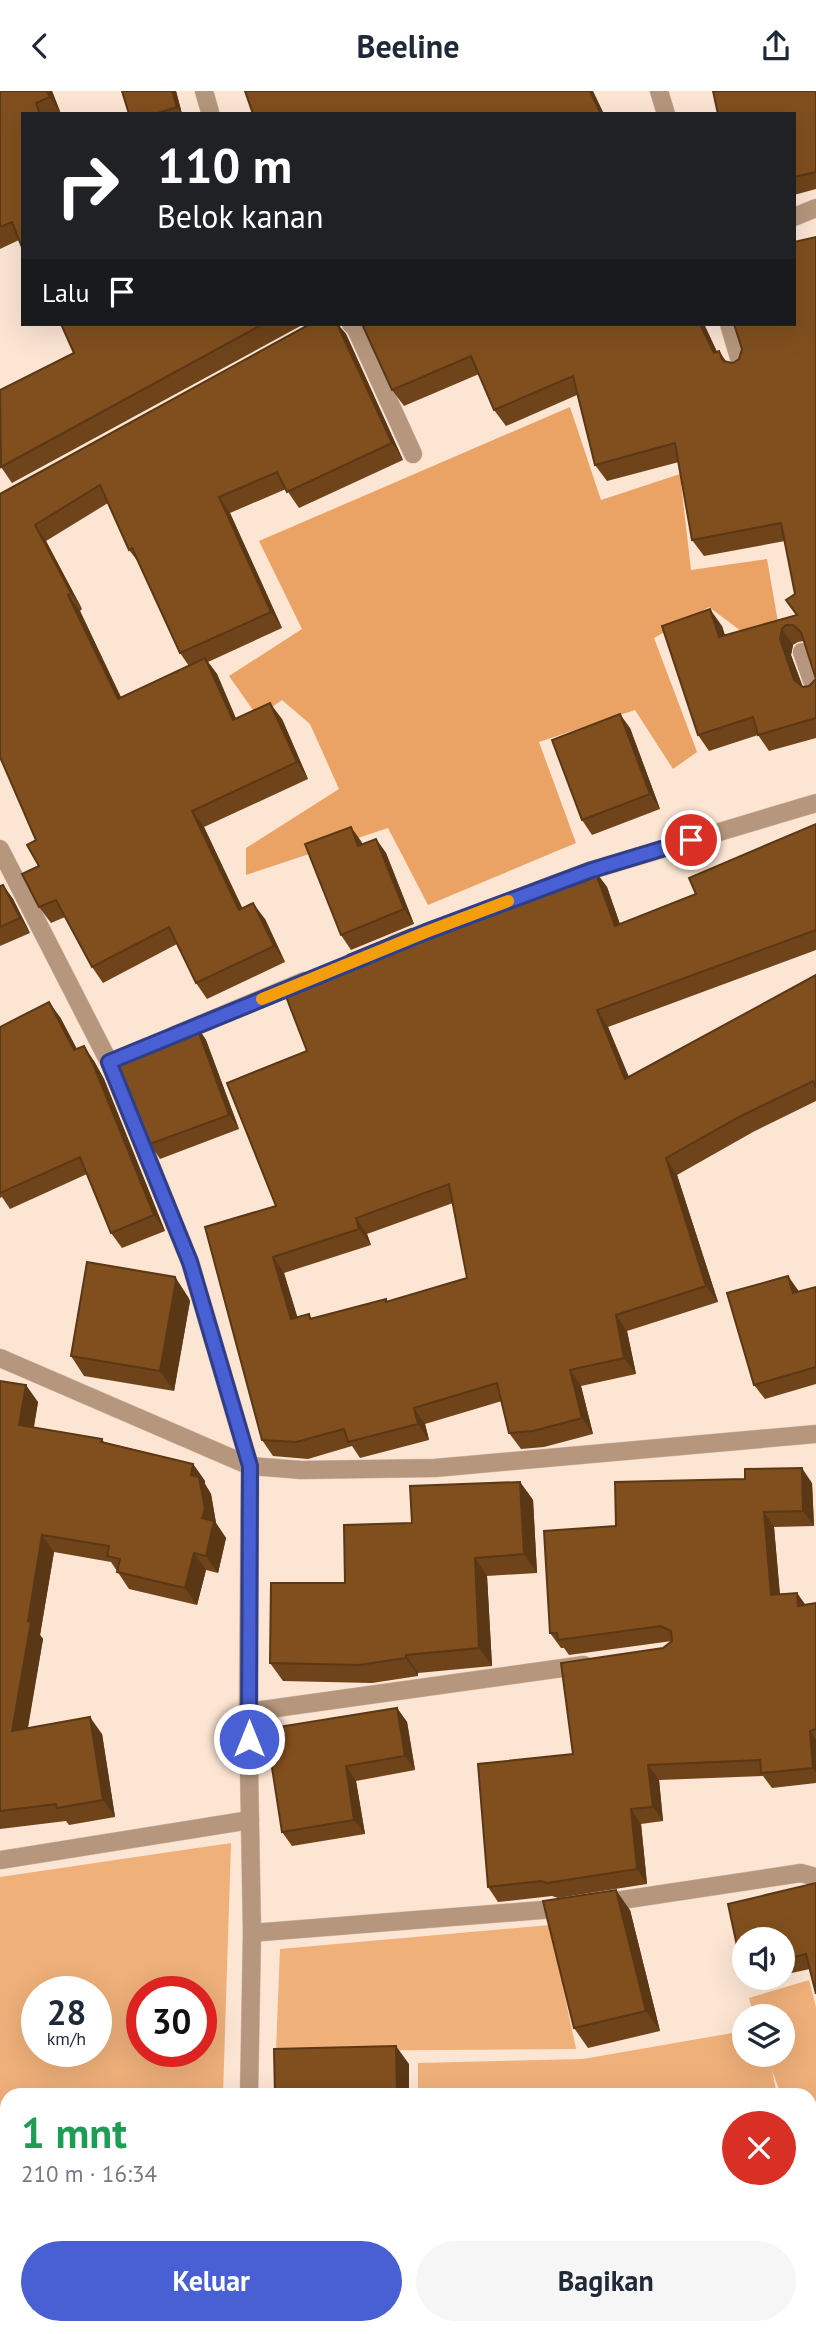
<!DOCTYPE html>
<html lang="id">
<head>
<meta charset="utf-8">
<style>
	body { margin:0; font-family:"PT Sans",sans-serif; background:#f6f6f7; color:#1f2937; height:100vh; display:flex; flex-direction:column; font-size:26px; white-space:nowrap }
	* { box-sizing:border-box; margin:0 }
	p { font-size:23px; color:#747a83 }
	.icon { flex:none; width:38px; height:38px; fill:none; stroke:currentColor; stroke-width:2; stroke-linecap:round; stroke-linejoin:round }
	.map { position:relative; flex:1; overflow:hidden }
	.panel { position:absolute; left:0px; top:1997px; width:817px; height:247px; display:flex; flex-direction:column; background:#fff; border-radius:21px 21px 0 0; box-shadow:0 7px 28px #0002 }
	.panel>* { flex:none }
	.guide { position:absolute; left:21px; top:21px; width:775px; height:214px; border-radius:0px; box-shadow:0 7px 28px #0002; background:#202124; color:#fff; overflow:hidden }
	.fabs { position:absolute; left:732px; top:1836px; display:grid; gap:14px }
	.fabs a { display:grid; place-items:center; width:63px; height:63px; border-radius:50%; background:#fff; box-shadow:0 7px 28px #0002; font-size:35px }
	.speed { position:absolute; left:21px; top:1885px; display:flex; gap:14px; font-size:35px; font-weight:700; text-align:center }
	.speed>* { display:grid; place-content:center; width:91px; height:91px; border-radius:50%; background:#fff; box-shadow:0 7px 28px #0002; line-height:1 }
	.speed small { font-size:18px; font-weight:400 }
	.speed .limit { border:10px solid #d22; background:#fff; color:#111 }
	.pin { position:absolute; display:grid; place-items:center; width:60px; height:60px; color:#fff; margin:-30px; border:4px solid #fff; border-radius:50%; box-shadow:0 2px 7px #0007 }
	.me { position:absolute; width:77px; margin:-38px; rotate:0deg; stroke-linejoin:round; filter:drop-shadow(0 0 5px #0008) }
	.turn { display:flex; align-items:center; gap:24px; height:147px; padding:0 21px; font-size:32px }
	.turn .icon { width:91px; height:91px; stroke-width:2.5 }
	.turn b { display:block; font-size:49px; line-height:60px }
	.then { display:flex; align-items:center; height:66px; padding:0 21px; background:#0003; gap:14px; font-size:26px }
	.round { display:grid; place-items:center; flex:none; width:74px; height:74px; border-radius:37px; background:#f6f6f7 }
	.summary { display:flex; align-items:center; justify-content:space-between; height:119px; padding:0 21px }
	h1 { font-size:42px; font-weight:600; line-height:52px; color:#1e9e55 }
	.primary-button { display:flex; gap:14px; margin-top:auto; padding:14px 21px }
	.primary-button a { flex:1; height:80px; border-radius:42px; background:#495fd4; color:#fff; font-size:28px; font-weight:600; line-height:80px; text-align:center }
	.primary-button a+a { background:#f6f6f7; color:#1f2937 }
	header { display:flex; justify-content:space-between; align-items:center; height:91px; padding:0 21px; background:#fff; font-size:32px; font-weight:600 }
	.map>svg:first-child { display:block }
</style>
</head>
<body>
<header><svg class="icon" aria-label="back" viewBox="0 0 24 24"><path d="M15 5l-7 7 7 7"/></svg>Beeline<svg class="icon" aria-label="share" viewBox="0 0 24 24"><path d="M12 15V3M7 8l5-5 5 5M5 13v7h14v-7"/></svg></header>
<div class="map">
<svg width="816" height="2243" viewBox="0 0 816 2243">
	<rect width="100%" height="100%" fill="#fce5d3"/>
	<!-- green -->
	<g fill="#efb07a" fill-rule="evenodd">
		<path d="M231,1752L223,2004H7V2176H0V1786ZM37,1900H96V1960H37ZM142,1900H201V1960H142Z"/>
		<polygon points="550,1834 576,1958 276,1960 280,1858"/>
		<polygon points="809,1889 816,1916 816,2028 810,2028 810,2004 781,2004 772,1979 777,2004 418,2004 418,1972 583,1968 744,1940 744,1964 782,1964 782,1925 754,1925 749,1907"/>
		<polygon points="810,2184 816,2184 816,2243 130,2243 129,2237 810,2236"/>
	</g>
	<!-- forest -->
	<polygon fill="#eaa364" points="570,316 601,409 680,383 691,479 767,468 778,531 745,543 709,516 654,547 697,661 673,678 635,619 539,651 576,752 428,814 388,737 246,784 246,757 339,698 310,633 282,609 258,626 229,585 302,538 259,450"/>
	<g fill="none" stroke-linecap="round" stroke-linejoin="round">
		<!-- service casing -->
		<g stroke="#d7c2b3" stroke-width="19">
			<g id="service">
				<polyline points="204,0 210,21"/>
				<polyline points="802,561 816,601"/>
			</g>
		</g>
		<!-- minor casing -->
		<g stroke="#d7c2b3" stroke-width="19">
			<g id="minor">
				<polyline points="659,0 666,23"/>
				<polyline points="794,126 816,117"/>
				<polyline points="351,233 355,236 413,363"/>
				<polyline points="729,233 742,277"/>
				<polyline points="0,758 109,971 190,1171 250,1375 248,1621 252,1842 249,2004"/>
				<polyline points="395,853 592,779 816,712"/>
				<polyline points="175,944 304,890"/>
				<polyline points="0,1267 250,1375 301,1379 435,1377 816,1343"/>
				<polyline points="248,1621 584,1574"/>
				<polyline points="0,1769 250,1729"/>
				<polyline points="602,1812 801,1782 816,1786"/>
				<polyline points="252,1842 567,1817"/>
				<polyline points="810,2156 816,2155"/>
				<polyline points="0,2193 7,2193"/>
			</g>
		</g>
		<!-- service -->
		<use href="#service" stroke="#b6977d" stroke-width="18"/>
		<!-- minor -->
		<use href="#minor" stroke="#b6977d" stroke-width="18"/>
	</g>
	<!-- wall -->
	<g fill="#6f441a" fill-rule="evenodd">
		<polygon points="0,0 52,0 61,23 23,23 19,149 0,158"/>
		<polygon points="176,0 182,23 129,23"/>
		<polygon points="816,0 816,98 794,104 794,23"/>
		<path d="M816,146V647L769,660L758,644L709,660L698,644L722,535L725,544L797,524L795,503L785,450L704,465L692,449L679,371L607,390L595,374L577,304L506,335L494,319L479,283L404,315L392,299L362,233H704L717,261L719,260L726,270L733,272L739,268ZM804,550L816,588L809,595L803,596L791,564L793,554L798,551Z"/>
		<polygon points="61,233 304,233 12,392 1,376 74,262"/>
		<path d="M340,236L346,243L403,369L299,417L286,398L230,422L282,537L208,571L217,583L236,628H282L308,688L204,736L242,818L265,828L285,871L207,908L196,892L177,853L103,892L92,876L65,826L51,832L39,816V775L0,403ZM108,412L129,459L140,473L180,562L189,575L121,606L80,520L82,518L46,450Z"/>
		<polygon points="630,637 660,718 592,744 582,729"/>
		<path d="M816,733V859L608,936L629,986L816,884V1010L753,1041L677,1084L718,1211L627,1240L636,1283L581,1295L593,1343L544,1356L521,1358L509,1342L502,1310L425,1333L429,1349L360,1367L352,1355L308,1368L273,1365L262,1349L276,1115L307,960L351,869L411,838L416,846L595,780L607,796L620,833L696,803ZM453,1112L467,1187L388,1211L312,1228L309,1223L297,1227L284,1182L371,1154L367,1143Z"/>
		<polygon points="376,748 386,762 414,833 351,859 341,844 361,750 362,753"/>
		<polygon points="3,794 13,808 30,842 0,855 0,795"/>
		<polygon points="60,926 77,958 94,970 104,988 165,1140 122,1157 111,1142 87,1083 10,1118 2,1106 0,1107 0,936"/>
		<polygon points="196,934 206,949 239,1038 160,1068 150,1053"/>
		<polygon points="788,1185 798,1201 816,1196 816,1293 765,1308 754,1294"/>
		<polygon points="175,1186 188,1206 190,1210 174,1300 84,1285 71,1265"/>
		<polygon points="0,1290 38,1311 34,1336 102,1348 104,1351 193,1373 205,1390 205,1393 211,1403 216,1432 226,1447 218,1482 206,1479 197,1514 129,1498 111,1471 54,1461 40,1544 43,1548 28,1637 102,1643 115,1726 69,1734 66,1730 0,1738"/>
		<polygon points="520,1391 533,1409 537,1482 487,1485 492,1575 418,1582 418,1585 372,1592 283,1590 270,1572 345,1492 412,1432"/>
		<polygon points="812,1392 814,1435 774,1436 780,1503 797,1502 805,1513 816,1512 816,1692 772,1697 763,1685 659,1689 663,1730 641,1733 647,1793 558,1807 552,1805 498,1811 488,1796 573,1663 663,1557 672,1550 569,1564 564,1557 561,1557 550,1542 616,1435"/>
		<polygon points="397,1617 407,1631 415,1679 356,1690 365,1743 292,1755 282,1741"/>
		<polygon points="816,1792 816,1903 810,1878 782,1884 782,1848 744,1848 744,1880 742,1878 728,1813"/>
		<polygon points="630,1819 660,1940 588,1957 574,1937"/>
		<polygon points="749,1886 770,1886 752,1891"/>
		<polygon points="816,2019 816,2144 810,2144 810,2020"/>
	</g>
	<!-- shaded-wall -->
	<g fill="#5a3715">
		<polygon points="47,0 52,0 61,23 50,6"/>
		<polygon points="172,0 176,0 182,23 177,16"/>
		<polygon points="590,0 593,0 604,23 601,23"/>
		<polygon points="337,233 341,233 340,236 346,243 403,369 392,352"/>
		<polygon points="700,233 704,233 725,278 714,262"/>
		<polygon points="219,406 230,422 282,537 271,521"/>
		<polygon points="35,434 46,450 82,518 71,502"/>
		<polygon points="68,504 80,520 129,624 118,608"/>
		<polygon points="710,518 722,535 730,562 719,546"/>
		<polygon points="782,538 793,554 791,564 806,605 794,589 780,548"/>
		<polygon points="205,567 217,583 244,646 233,629"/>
		<polygon points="270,612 282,628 308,688 297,671"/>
		<polygon points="620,623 630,637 660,718 650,703"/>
		<polygon points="192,720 204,736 251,835 239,819"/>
		<polygon points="351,736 361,750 368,769 358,755"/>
		<polygon points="376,748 386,762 414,833 404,818"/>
		<polygon points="595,780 607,796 626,851 615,835"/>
		<polygon points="3,794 13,808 30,842 20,827"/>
		<polygon points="253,812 265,828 285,871 274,855"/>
		<polygon points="49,911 60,926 85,974 74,959"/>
		<polygon points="597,919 608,936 636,1004 625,988"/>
		<polygon points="196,934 206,949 239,1038 229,1024"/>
		<polygon points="84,955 94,970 104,988 165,1140 154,1124"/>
		<polygon points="666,1067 677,1084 718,1211 706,1195"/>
		<polygon points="356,1127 367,1143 371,1154 359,1138"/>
		<polygon points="273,1166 284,1182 303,1244 291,1228"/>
		<polygon points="788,1185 798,1199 803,1217 793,1202"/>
		<polygon points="175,1186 188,1206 190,1210 174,1300 160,1280"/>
		<polygon points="616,1224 627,1240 636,1283 624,1267"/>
		<polygon points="570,1279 581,1295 593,1343 582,1327"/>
		<polygon points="26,1294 38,1311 31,1351 19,1334"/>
		<polygon points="414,1317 425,1333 429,1349 418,1333"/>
		<polygon points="193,1373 205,1390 205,1393 211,1403 216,1432 226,1447 218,1482 206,1465 202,1427 191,1384"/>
		<polygon points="802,1377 812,1392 814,1435 803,1420"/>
		<polygon points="520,1391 533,1409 537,1482 524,1463"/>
		<polygon points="764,1421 774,1436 781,1519 771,1504"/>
		<polygon points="42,1444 54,1461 40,1544 43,1548 24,1657 12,1640 28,1530"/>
		<polygon points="194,1462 206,1479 197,1514 185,1497"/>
		<polygon points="475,1467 487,1485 492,1575 479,1557"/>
		<polygon points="797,1502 807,1517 798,1515"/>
		<polygon points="406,1564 418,1582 418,1585 406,1567"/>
		<polygon points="397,1617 407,1631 415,1679 405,1665"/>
		<polygon points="90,1626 102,1643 115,1726 103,1709"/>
		<polygon points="810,1640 816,1649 816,1681 813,1677"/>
		<polygon points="648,1674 659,1689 663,1730 653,1716"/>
		<polygon points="346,1675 356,1690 365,1743 354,1729"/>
		<polygon points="631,1718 641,1733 647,1793 637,1778"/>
		<polygon points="616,1799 630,1819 660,1940 646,1920"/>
		<polygon points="396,1955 409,1973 409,2004 399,2004 397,2002"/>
		<polygon points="72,2236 75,2236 80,2243 72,2243"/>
	</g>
	<!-- building -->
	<g fill="#814f1e" stroke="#5a3715" stroke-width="2" fill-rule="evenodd">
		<polygon points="0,0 47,0 50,6 36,12 40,23 23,23 23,159 12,131 0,136"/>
		<polygon points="122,0 172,0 177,16 155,23 129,23"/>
		<polygon points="245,0 590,0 601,23 253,23"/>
		<polygon points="713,0 816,0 816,81 794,86 794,23 718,23"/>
		<path d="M816,146V627L758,644L753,626L698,644L662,535L710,518L719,546L797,524L786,509L795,503L781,432L692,449L675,352L595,374L573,285L494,319L471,265L392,299L362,233H700L714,262L719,260L723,270L733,272L739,268L742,258L734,233H794V151ZM786,534H793L801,541L816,588L809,595L803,596L794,589L780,548L782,538Z"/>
		<polygon points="61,233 263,233 1,376 0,299 74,262"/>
		<polygon points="310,233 337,233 392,352 287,401 277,381 219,406 271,521 180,562 132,457 129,459 100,394 35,434 71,502 68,504 118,608 205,567 233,629 270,612 297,671 192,720 239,819 253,812 274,855 196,892 169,836 92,876 56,809 39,816 22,783 39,775 27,754 36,749 0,666 0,403"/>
		<polygon points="620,623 650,703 582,729 552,649"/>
		<path d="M816,733V839L597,919L625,988L816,884V997L813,990L741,1025L666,1067L706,1195L616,1224L624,1267L570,1279L582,1327L533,1340L509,1342L497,1292L414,1317L418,1333L348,1351L344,1338L296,1351L262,1349L205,1136L276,1115L227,992L307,960L282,895L351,869L348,864L411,838L414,846L595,780L615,835L696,803L689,787ZM449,1093L467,1187L386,1211V1208L310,1228L309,1223L291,1228L273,1166L359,1138L356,1127Z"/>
		<polygon points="351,736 358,755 376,748 404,818 341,844 305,753"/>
		<polygon points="3,794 20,827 0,836 0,795"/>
		<polygon points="49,911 74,959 84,955 93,973 154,1124 111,1142 80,1066 0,1102 0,936"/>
		<polygon points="196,934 229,1024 150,1053 115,965"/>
		<polygon points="87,1171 175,1186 176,1190 160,1280 71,1265"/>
		<polygon points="788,1185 793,1202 816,1196 816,1276 754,1294 727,1202"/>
		<polygon points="0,1290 26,1294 19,1334 102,1348 101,1351 193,1373 191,1384 199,1386 205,1418 202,1427 214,1430 206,1465 194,1462 185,1497 117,1481 120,1468 107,1465 109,1455 42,1444 28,1530 31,1531 12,1640 90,1626 103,1709 57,1717 56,1713 0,1720"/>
		<polygon points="802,1377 803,1420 764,1421 771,1504 797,1502 798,1515 816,1512 816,1638 810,1640 813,1677 761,1682 760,1669 648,1674 653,1716 631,1718 637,1778 547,1792 541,1790 488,1796 478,1673 573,1663 561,1572 663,1557 672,1550 671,1540 661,1535 558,1549 557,1542 550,1542 544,1440 616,1435 615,1391 745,1388 745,1378"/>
		<polygon points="520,1391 524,1463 475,1467 479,1557 406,1564 406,1567 359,1574 270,1572 271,1492 345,1492 344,1434 412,1432 410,1395"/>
		<polygon points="397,1617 405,1665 346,1675 354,1729 282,1741 266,1638"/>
		<polygon points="816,1792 816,1903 806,1863 782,1869 782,1848 744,1848 744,1877 742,1878 728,1813"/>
		<polygon points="616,1799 646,1920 574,1937 543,1810"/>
		<polygon points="396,1955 397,2002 390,2002 390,2004 275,2004 274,1958"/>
		<polygon points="816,2019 816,2128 810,2129 810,2020"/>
		<rect x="0" y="2236" width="72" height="7"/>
	</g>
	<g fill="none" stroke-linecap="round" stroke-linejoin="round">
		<!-- route casing -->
		<g stroke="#2f3e8a" stroke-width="18">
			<polyline id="route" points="249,1648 250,1375 190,1171 109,971 426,841 592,779 691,749"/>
		</g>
		<!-- route -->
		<use href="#route" stroke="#495fd4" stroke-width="12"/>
		<!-- slow -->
		<polyline stroke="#f59e0b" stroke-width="12" points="262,908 426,841 508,810"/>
	</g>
</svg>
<div class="fabs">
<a><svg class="icon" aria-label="sound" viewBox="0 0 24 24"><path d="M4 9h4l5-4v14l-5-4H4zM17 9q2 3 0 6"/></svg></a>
<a><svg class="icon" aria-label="layers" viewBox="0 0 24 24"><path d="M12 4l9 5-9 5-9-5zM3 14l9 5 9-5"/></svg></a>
</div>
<div class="speed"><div>28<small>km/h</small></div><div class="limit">30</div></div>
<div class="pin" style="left:691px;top:749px;background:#d93025"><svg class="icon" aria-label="arrive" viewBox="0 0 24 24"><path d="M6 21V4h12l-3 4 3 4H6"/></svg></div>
<svg class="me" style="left:249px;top:1648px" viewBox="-20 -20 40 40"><circle r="17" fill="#495fd4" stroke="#fff" stroke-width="3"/><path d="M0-11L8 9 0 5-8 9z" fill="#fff"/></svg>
<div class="guide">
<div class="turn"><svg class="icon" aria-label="right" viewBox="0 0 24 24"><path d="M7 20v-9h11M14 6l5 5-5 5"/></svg><div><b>110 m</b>Belok kanan</div></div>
<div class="then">Lalu<svg class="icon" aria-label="arrive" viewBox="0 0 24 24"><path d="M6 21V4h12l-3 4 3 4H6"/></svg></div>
</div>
<section class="panel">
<div class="summary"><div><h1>1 mnt</h1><p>210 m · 16:34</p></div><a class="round" style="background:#d93025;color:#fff"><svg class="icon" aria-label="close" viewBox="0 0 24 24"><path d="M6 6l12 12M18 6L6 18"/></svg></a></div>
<div class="primary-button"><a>Keluar</a><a>Bagikan</a></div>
</section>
</div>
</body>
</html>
